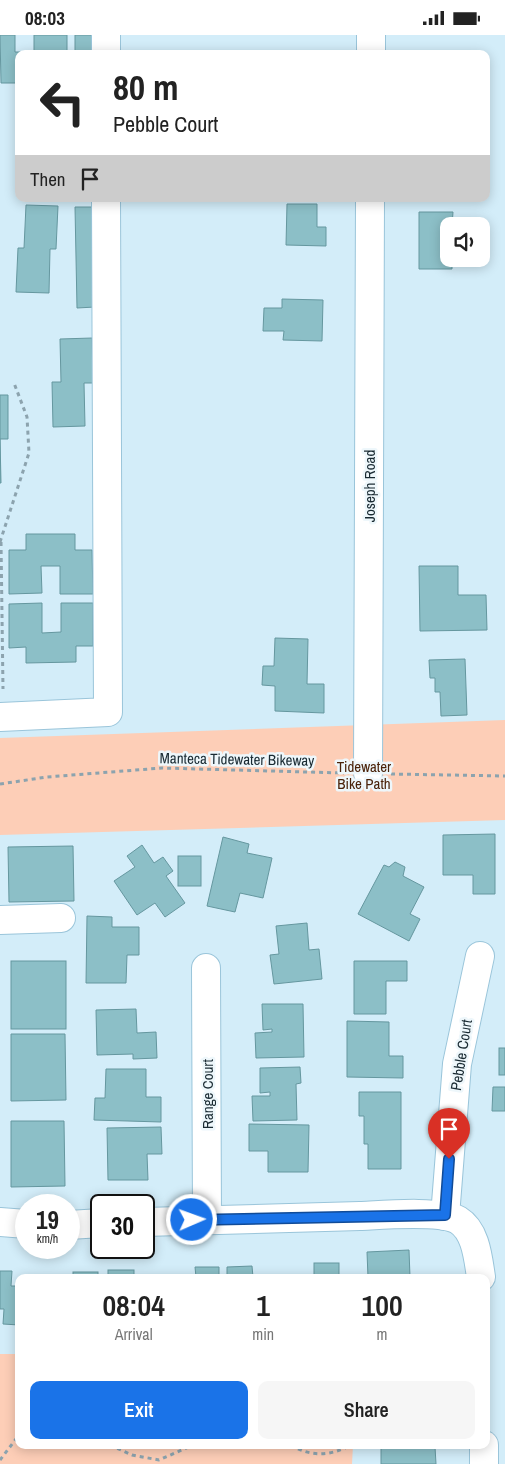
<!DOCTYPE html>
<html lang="en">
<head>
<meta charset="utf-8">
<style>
	body { margin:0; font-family:"Archivo Narrow",sans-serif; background:#f6f6f6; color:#222; height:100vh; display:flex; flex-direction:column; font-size:19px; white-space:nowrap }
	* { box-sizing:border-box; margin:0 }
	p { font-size:16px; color:#767676 }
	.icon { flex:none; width:28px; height:28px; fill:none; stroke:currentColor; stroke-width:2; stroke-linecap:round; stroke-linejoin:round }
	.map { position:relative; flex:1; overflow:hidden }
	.drawer { position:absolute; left:15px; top:1239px; width:475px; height:175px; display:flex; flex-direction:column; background:#fff; border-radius:10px; box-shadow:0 2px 12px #0003 }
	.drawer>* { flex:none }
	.banner { position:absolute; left:15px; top:15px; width:475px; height:152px; border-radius:10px; box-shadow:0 2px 12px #0003; background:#fff; color:#222; overflow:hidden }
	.buttons { position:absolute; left:440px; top:182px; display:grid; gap:10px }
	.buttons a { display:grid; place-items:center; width:50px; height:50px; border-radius:10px; background:#fff; box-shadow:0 2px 12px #0003; font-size:25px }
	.speed { position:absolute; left:15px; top:1159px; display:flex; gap:10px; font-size:25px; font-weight:700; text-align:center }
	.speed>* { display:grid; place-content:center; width:65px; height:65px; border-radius:50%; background:#fff; box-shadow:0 2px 12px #0003; line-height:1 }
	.speed small { font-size:12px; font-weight:400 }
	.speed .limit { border:2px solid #111; border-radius:8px; background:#fff; color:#111 }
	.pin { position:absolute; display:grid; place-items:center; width:42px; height:42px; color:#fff; margin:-51px -21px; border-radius:50% 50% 50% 0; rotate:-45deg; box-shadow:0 0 5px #0007 }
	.pin .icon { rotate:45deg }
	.me { position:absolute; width:55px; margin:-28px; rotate:88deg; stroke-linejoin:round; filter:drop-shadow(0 0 4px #0008) }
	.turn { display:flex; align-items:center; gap:18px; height:105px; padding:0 15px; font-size:22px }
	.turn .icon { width:65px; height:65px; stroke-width:2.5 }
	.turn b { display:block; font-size:35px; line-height:42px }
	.then { display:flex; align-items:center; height:48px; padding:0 15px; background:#0003; gap:10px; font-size:19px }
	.eta { display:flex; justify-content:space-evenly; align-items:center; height:85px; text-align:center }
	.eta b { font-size:30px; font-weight:600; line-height:35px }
	.action { display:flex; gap:10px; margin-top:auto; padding:10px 15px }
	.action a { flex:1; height:58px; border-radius:10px; background:#1a73e8; color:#fff; font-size:20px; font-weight:600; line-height:58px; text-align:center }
	.action a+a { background:#f6f6f6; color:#222 }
	.status { display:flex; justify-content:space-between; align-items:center; height:35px; padding:0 25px; background:#fff; direction:ltr }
	.status svg { height:14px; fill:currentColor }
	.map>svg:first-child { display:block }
</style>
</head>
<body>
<div class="status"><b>08:03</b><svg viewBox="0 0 49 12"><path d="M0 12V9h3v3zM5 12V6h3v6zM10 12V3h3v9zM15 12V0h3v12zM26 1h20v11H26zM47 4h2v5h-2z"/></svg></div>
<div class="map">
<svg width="505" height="1429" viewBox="0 0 505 1429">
	<rect width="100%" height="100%" fill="#d3edf9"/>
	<!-- green -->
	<g fill="#fdceb7">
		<polygon points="505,685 505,785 0,800 0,703"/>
		<polygon points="0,1319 19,1319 19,1410 353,1410 352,1429 0,1429"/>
	</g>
	<!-- building -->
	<g fill="#8cbfc7" stroke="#65979f">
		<polygon points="0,0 15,0 15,17 34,17 34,0 67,0 67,19 19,19 19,48 1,48"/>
		<polygon points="75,0 92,0 93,19 75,19"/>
		<polygon points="287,169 317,169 317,192 326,192 326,211 286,210"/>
		<polygon points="26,170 58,171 56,214 50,214 49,258 16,257 18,213 24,213"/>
		<polygon points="75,172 93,172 95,272 77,273"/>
		<polygon points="419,177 453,177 452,191 449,191 449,224 452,224 452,234 419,234"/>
		<polygon points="282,264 323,265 322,306 283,305 284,296 263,296 264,273 282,273"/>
		<polygon points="92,303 93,348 84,348 85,391 53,392 52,347 61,347 60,304"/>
		<polygon points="0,360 8,360 8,404 0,404 1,448 0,448"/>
		<polygon points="26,499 75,499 75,515 92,515 93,559 60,559 60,531 41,531 42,558 9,559 9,515 26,515"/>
		<polygon points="419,531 458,531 458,560 486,560 487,595 420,596"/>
		<polygon points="42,568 42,598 61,597 61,568 93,568 93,611 76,611 76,627 26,628 26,612 9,613 9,569"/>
		<polygon points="275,603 308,604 307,649 324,649 324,678 275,676 275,651 262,650 263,631 274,631"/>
		<polygon points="465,624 467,680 441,681 440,657 435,657 435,643 430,643 429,625"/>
		<polygon points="495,799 495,859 473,859 473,840 443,840 443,800"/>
		<polygon points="223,802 249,809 247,818 272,823 263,863 240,858 235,877 207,871"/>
		<polygon points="142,810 154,828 163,822 173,836 166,841 185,868 165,882 155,868 137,880 114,846 135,832 127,821"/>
		<polygon points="73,811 74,866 9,867 8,812"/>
		<rect x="178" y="821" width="23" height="30"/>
		<polygon points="395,827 405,832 403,841 424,852 410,879 420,884 409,906 358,879 384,830 389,832"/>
		<polygon points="87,881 112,882 112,892 139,892 139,920 127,920 126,948 86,948"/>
		<polygon points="307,888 309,915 319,914 322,944 274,949 270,920 279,919 276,891"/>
		<rect x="11" y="926" width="55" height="68"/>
		<polygon points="354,926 407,926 407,946 386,946 386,979 354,979"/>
		<polygon points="262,969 303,969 304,1022 256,1023 255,998 272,997 272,994 263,995"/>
		<polygon points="136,974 137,998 156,997 157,1023 133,1024 133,1019 97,1020 96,975"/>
		<polygon points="347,986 389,987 389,1021 403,1021 403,1043 347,1042"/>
		<polygon points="11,999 65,999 66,1065 11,1066"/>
		<rect x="499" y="1013" width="6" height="27"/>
		<polygon points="300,1032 301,1048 296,1049 297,1085 253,1086 252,1061 270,1061 270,1057 260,1058 260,1033"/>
		<polygon points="106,1034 146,1034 146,1062 161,1062 161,1087 94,1085 95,1063 105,1063"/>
		<polygon points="493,1052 505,1052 505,1076 492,1076"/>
		<polygon points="359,1057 401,1057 401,1134 368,1134 368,1109 364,1109 364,1081 359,1081"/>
		<polygon points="11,1086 64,1086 65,1151 11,1152"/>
		<polygon points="249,1089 309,1090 308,1137 268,1137 268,1116 249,1116"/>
		<polygon points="161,1092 162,1119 147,1119 148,1145 108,1145 107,1093"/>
		<polygon points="409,1215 410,1242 368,1242 367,1217"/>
		<rect x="314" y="1228" width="25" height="14"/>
		<polygon points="252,1231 253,1242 227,1242 227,1232"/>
		<polygon points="195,1232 219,1232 219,1242 196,1242"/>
		<rect x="108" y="1235" width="26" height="7"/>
		<polygon points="0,1236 12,1236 11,1251 19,1251 19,1290 3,1289 4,1274 0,1274"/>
		<rect x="73" y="1237" width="25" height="5"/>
		<polygon points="435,1412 436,1429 381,1429 381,1413"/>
	</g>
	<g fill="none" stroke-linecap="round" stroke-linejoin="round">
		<!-- minor casing -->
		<g stroke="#9ac5da" stroke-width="30">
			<g id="minor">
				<polyline points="106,0 106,19"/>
				<polyline points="371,19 371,0"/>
				<polyline points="0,682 108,677 106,164"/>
				<polyline points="368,738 370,164"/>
				<polyline points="0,885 61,883"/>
				<polyline points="206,933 207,1185"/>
				<polyline points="445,1181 457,1029 480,921"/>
				<polyline points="0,1187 26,1189"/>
				<path d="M144,1187C216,1185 288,1183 360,1181C382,1180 440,1175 458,1185C476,1196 478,1223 481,1242"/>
				<polyline points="69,1190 101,1188"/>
				<polyline points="484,1410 484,1429"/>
			</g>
		</g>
		<!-- path -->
		<g stroke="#8ca3ae" stroke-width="3" stroke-dasharray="4 4" stroke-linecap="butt">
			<polyline points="0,507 29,418 27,382 14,348"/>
			<polyline points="1,507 3,654"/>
			<polyline points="391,739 505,741"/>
			<polyline points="0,749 47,742 162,733 344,738"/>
			<polyline points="110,1410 132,1420 159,1425 193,1410"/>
			<path d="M291,1410C310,1422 330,1421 349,1411L461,1410"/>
			<polyline points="0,1425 19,1400"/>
		</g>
		<!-- minor -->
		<use href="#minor" stroke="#fff" stroke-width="28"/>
	</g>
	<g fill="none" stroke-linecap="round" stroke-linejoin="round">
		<!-- route casing -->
		<g stroke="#114b97" stroke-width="12">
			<polyline id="route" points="192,1185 445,1180 449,1124"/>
		</g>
		<!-- route -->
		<use href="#route" stroke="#1a73e8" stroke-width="9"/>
	</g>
	<g text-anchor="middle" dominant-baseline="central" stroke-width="5" stroke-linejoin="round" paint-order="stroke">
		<!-- street labels -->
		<g font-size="15" fill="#192a32" stroke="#eef7fb">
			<text transform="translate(369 451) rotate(-90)">Joseph Road</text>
			<text transform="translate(237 724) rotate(1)">Manteca Tidewater Bikeway</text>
			<text transform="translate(461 1020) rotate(-81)">Pebble Court</text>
			<text transform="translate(207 1059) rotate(-90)">Range Court</text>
		</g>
		<!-- park labels -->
		<g font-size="15" fill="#4a2209" stroke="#eef7fb">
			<text x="364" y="731">Tidewater<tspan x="364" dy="17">Bike Path</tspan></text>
		</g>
	</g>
</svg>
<div class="buttons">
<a><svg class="icon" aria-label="sound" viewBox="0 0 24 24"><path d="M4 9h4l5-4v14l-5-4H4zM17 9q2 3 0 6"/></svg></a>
</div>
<div class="speed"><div>19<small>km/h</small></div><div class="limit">30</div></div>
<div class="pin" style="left:449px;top:1124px;background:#d93025"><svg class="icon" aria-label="arrive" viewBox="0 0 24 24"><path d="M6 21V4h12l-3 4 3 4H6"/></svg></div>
<svg class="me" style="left:192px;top:1185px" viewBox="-20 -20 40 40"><circle r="17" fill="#1a73e8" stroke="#fff" stroke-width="3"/><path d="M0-11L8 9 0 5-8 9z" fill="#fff"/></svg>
<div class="banner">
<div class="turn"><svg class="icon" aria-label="left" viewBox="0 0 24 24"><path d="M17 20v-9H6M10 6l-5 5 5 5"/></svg><div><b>80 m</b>Pebble Court</div></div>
<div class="then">Then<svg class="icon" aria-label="arrive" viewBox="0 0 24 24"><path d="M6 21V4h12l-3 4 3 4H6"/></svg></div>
</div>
<section class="drawer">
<div class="eta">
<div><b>08:04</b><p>Arrival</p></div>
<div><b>1</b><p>min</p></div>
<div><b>100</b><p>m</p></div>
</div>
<div class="action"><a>Exit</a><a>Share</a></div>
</section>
</div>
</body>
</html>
